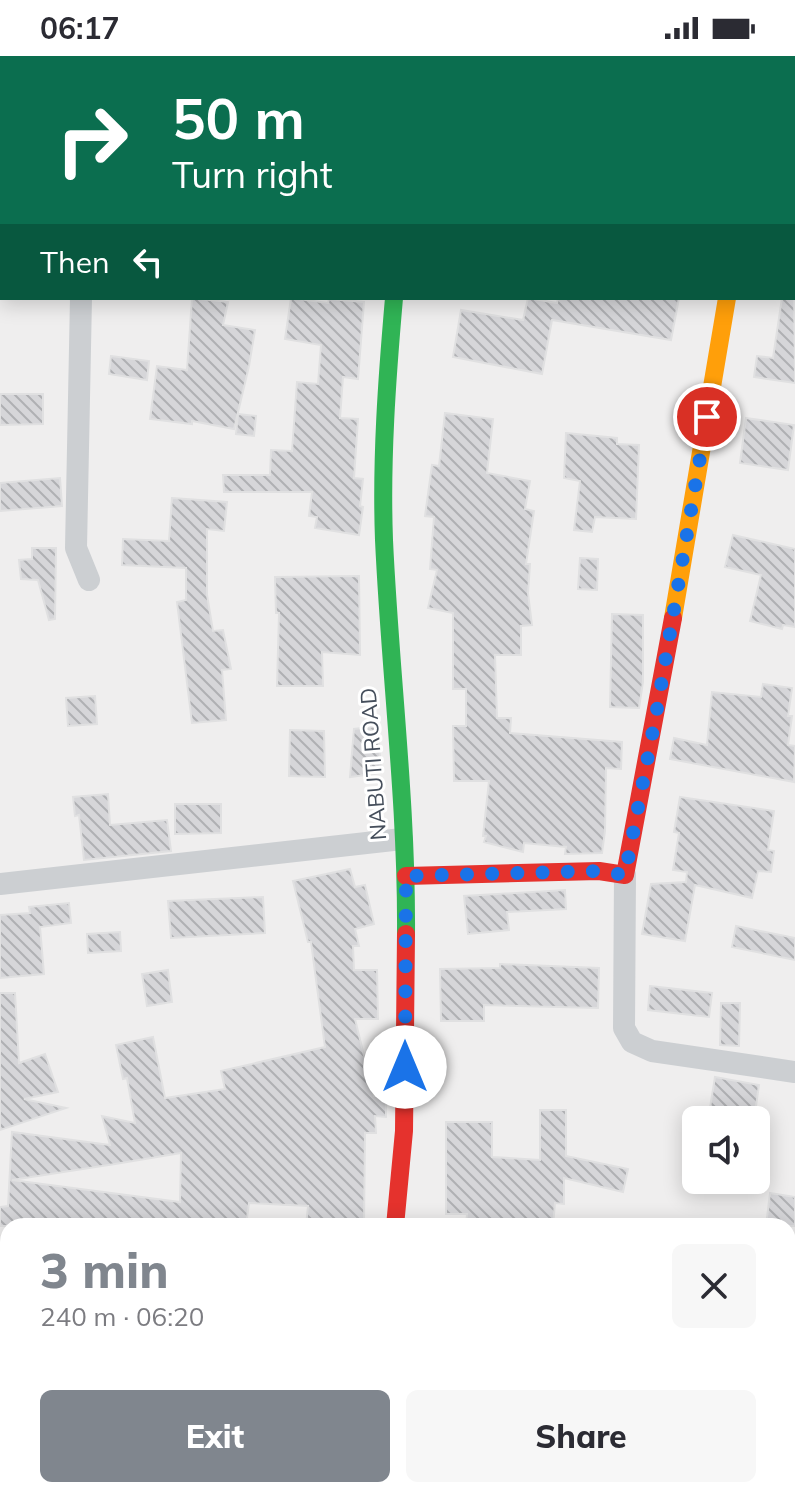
<!DOCTYPE html>
<html lang="en">
<head>
<meta charset="utf-8">
<style>
	body { margin:0; font-family:Mulish,sans-serif; background:#f7f7f7; color:#2b2b33; height:100vh; display:flex; flex-direction:column; font-size:30px; white-space:nowrap }
	* { box-sizing:border-box; margin:0 }
	p { font-size:26px; color:#7c7c81 }
	.icon { flex:none; width:44px; height:44px; fill:none; stroke:currentColor; stroke-width:2; stroke-linecap:round; stroke-linejoin:round }
	.map { position:relative; flex:1; overflow:hidden }
	.side { position:absolute; left:0px; top:1162px; width:796px; height:280px; display:flex; flex-direction:column; background:#fff; border-radius:24px 24px 0 0; box-shadow:0 4px 20px #0003 }
	.side>* { flex:none }
	.top-card { position:absolute; left:0px; top:0px; width:796px; height:244px; box-shadow:0 4px 20px #0003; background:#0b6e4f; color:#fff; overflow:hidden }
	.buttons { position:absolute; left:682px; top:1050px; display:grid; gap:16px }
	.buttons a { display:grid; place-items:center; width:88px; height:88px; border-radius:12px; background:#fff; box-shadow:0 4px 20px #0003; font-size:40px }
	.pin { position:absolute; display:grid; place-items:center; width:68px; height:68px; color:#fff; margin:-34px; border:4px solid #fff; border-radius:50%; box-shadow:0 2px 8px #0007 }
	.me { position:absolute; width:88px; margin:-44px; rotate:0deg; stroke-linejoin:round; filter:drop-shadow(0 0 6px #0008) }
	.turn { display:flex; align-items:center; gap:28px; height:168px; padding:0 40px; font-size:36px }
	.turn .icon { width:104px; height:104px; stroke-width:2.5 }
	.turn b { display:block; font-size:56px; line-height:68px }
	.then { display:flex; align-items:center; height:76px; padding:0 40px; background:#0003; gap:16px; font-size:30px }
	.round { display:grid; place-items:center; flex:none; width:84px; height:84px; border-radius:12px; background:#f7f7f7 }
	.overview { display:flex; align-items:center; justify-content:space-between; height:136px; padding:0 40px }
	h1 { font-size:48px; font-weight:800; line-height:60px; color:#80868e }
	.button { display:flex; gap:16px; margin-top:auto; padding:16px 40px }
	.button a { flex:1; height:92px; border-radius:12px; background:#80868e; color:#fff; font-size:32px; font-weight:800; line-height:92px; text-align:center }
	.button a+a { background:#f7f7f7; color:#2b2b33 }
	.status { display:flex; justify-content:space-between; align-items:center; height:56px; padding:0 40px; background:#fff; direction:ltr }
	.status svg { height:22px; fill:currentColor }
	.map>svg:first-child { display:block }
</style>
</head>
<body>
<div class="status"><b>06:17</b><svg viewBox="0 0 49 12"><path d="M0 12V9h3v3zM5 12V6h3v6zM10 12V3h3v9zM15 12V0h3v12zM26 1h20v11H26zM47 4h2v5h-2z"/></svg></div>
<div class="map">
<svg width="795" height="1442" viewBox="0 0 795 1442">
	<defs>
		<pattern id="building-back-hatch" width="6" height="6" patternUnits="userSpaceOnUse" patternTransform="scale(2)"><rect width="6" height="6" fill="#d6d6d9"/><path d="M-1 5l2 2M0 0l6 6M5-1l2 2" fill="none" stroke="#afb0b3"/></pattern>
	</defs>
	<rect width="100%" height="100%" fill="#efeeee"/>
	<!-- building -->
	<g fill="url(#building-back-hatch)" stroke="#e0e0e1" stroke-width="2" fill-rule="evenodd">
		<polygon points="794,227 795,327 754,321 757,300 773,302 782,242 794,242"/>
		<polygon points="192,242 228,246 223,269 255,274 249,310 234,373 192,365 192,368 150,363 157,310 187,314"/>
		<polygon points="291,242 328,247 329,243 364,246 358,323 343,321 340,362 358,363 354,422 363,423 360,450 363,451 359,479 315,472 317,461 309,460 312,436 224,436 223,419 270,419 271,394 292,395 297,326 318,328 321,289 285,283"/>
		<polygon points="528,242 557,247 558,242 679,242 671,284 552,264 542,318 453,301 461,254 523,264"/>
		<polygon points="111,300 149,305 147,324 109,318"/>
		<polygon points="0,338 43,338 43,368 0,369"/>
		<polygon points="445,357 493,363 487,417 530,425 525,453 534,455 526,508 530,508 528,537 532,569 521,570 521,599 495,599 497,662 511,662 510,677 622,686 621,713 606,712 605,775 602,797 565,798 566,791 524,787 523,796 484,786 486,780 483,780 489,725 454,725 453,670 466,670 466,633 453,633 453,557 428,552 437,514 430,513 434,461 425,460 432,409 439,410"/>
		<polygon points="238,358 256,360 254,380 236,378"/>
		<polygon points="746,362 794,369 788,414 740,407"/>
		<polygon points="566,377 617,382 617,388 639,389 636,463 595,461 592,476 574,474 580,425 564,422"/>
		<polygon points="60,422 62,450 0,455 0,427"/>
		<polygon points="172,442 227,446 224,475 207,473 207,539 213,575 223,574 231,613 222,614 226,664 192,667 177,546 186,544 186,512 122,509 123,483 169,485"/>
		<polygon points="733,479 795,493 795,571 783,569 782,573 750,565 761,519 725,511"/>
		<polygon points="32,492 56,492 55,563 49,564 38,524 21,523 19,504 32,503"/>
		<polygon points="580,502 598,503 597,534 578,533"/>
		<polygon points="359,520 360,599 322,596 323,630 277,630 279,557 276,557 275,521"/>
		<polygon points="612,558 643,559 643,626 639,652 610,651"/>
		<polygon points="763,628 792,632 788,660 792,660 788,689 795,690 794,726 670,703 674,682 707,689 712,636 761,641"/>
		<polygon points="95,640 97,668 68,670 66,642"/>
		<polygon points="378,670 381,717 350,721 354,673"/>
		<polygon points="290,674 324,675 325,721 289,720"/>
		<polygon points="108,738 110,769 167,764 171,795 84,804 79,759 75,760 73,741"/>
		<polygon points="680,741 774,755 768,794 774,795 771,816 758,815 752,842 695,829 685,885 642,878 651,828 686,826 687,816 673,814 679,777 674,776"/>
		<polygon points="175,748 221,748 221,777 175,778"/>
		<path d="M350,813L355,831L365,829L374,868L355,873L359,890H353L354,914H377L378,963H355L374,1040H386V1061L375,1060L376,1077H365L364,1170H306L308,1150L249,1147L246,1170H79L29,1165L31,1170H0V1151L8,1150L12,1076L110,1089L102,1060L135,1067L127,1022L123,1023L116,989L153,981L165,1042L225,1033L221,1015L325,991L311,886H308L293,825ZM181,1097L180,1146L12,1124L115,1108Z"/>
		<polygon points="565,834 566,853 507,856 509,874 468,878 464,840"/>
		<polygon points="263,841 265,877 171,882 168,845"/>
		<polygon points="69,847 71,867 40,871 44,918 0,922 0,859 30,857 29,851"/>
		<polygon points="736,870 795,882 795,904 732,891"/>
		<polygon points="120,876 121,895 88,897 87,878"/>
		<polygon points="500,908 599,912 598,952 484,949 484,965 441,965 440,913 500,912"/>
		<polygon points="168,914 172,946 147,950 142,918"/>
		<polygon points="650,930 712,937 709,961 648,954"/>
		<polygon points="0,937 15,937 19,1007 45,998 58,1036 24,1043 66,1052 0,1074"/>
		<polygon points="721,947 740,947 739,990 720,989"/>
		<polygon points="715,1021 759,1029 754,1064 708,1064"/>
		<polygon points="540,1054 566,1054 566,1100 628,1113 623,1136 564,1122 564,1148 555,1147 553,1170 466,1170 467,1158 446,1158 446,1066 492,1066 492,1101 540,1104"/>
		<polygon points="770,1137 795,1141 795,1170 766,1170"/>
	</g>
	<g fill="none" stroke-linecap="round" stroke-linejoin="round">
		<!-- street -->
		<g stroke="#cccfd2" stroke-width="22">
			<polyline points="181,2 183,0"/>
			<polyline points="776,2 777,0"/>
			<polyline points="0,94 2,93"/>
			<polyline points="0,161 2,159"/>
			<polyline points="81,242 76,492 89,524"/>
			<polyline points="625,819 624,972 632,986 652,995 795,1016"/>
			<polyline points="0,828 402,783"/>
			<polyline points="788,1199 795,1199"/>
			<polyline points="788,1373 795,1374"/>
			<polyline points="0,1383 8,1409"/>
			<polyline points="12,1434 12,1442"/>
			<polyline points="524,1442 527,1434"/>
		</g>
		<!-- fast -->
		<g stroke="#30b455" stroke-width="18">
			<polyline points="419,0 419,2"/>
			<path d="M394,242C387,322 381,404 384,484C390,616 407,747 406,878"/>
		</g>
		<!-- slow -->
		<g stroke="#ff9f0a" stroke-width="18">
			<polyline points="673,562 727,242"/>
			<polyline points="305,1442 308,1434"/>
		</g>
		<!-- jam -->
		<g stroke="#e5322d" stroke-width="18">
			<polyline points="406,820 599,815 625,819 673,562"/>
			<polyline points="395,1170 404,1075 406,878"/>
		</g>
	</g>
	<g fill="none" stroke-linecap="round" stroke-linejoin="round">
		<!-- route -->
		<polyline stroke="#1a73e8" stroke-width="14" stroke-dasharray="0 25.2" points="405,1011 406,820 599,815 625,819 656,659 707,361"/>
	</g>
	<g text-anchor="middle" dominant-baseline="central" stroke-width="6" stroke-linejoin="round" paint-order="stroke">
		<!-- street labels -->
		<g font-size="22" fill="#454e5b" stroke="#fff">
			<text transform="translate(373 708) rotate(-94)">NABUTI ROAD</text>
		</g>
	</g>
</svg>
<div class="buttons">
<a><svg class="icon" aria-label="sound" viewBox="0 0 24 24"><path d="M4 9h4l5-4v14l-5-4H4zM17 9q2 3 0 6"/></svg></a>
</div>
<div class="pin" style="left:707px;top:361px;background:#d93025"><svg class="icon" aria-label="arrive" viewBox="0 0 24 24"><path d="M6 21V4h12l-3 4 3 4H6"/></svg></div>
<svg class="me" style="left:405px;top:1011px" viewBox="-20 -20 40 40"><circle r="19" fill="#fff"/><path d="M0-13L10 11 0 6-10 11z" fill="#1a73e8"/></svg>
<div class="top-card">
<div class="turn"><svg class="icon" aria-label="right" viewBox="0 0 24 24"><path d="M7 20v-9h11M14 6l5 5-5 5"/></svg><div><b>50 m</b>Turn right</div></div>
<div class="then">Then<svg class="icon" aria-label="left" viewBox="0 0 24 24"><path d="M17 20v-9H6M10 6l-5 5 5 5"/></svg></div>
</div>
<section class="side">
<div class="overview"><div><h1>3 min</h1><p>240 m · 06:20</p></div><a class="round"><svg class="icon" aria-label="close" viewBox="0 0 24 24"><path d="M6 6l12 12M18 6L6 18"/></svg></a></div>
<div class="button"><a>Exit</a><a>Share</a></div>
</section>
</div>
</body>
</html>
